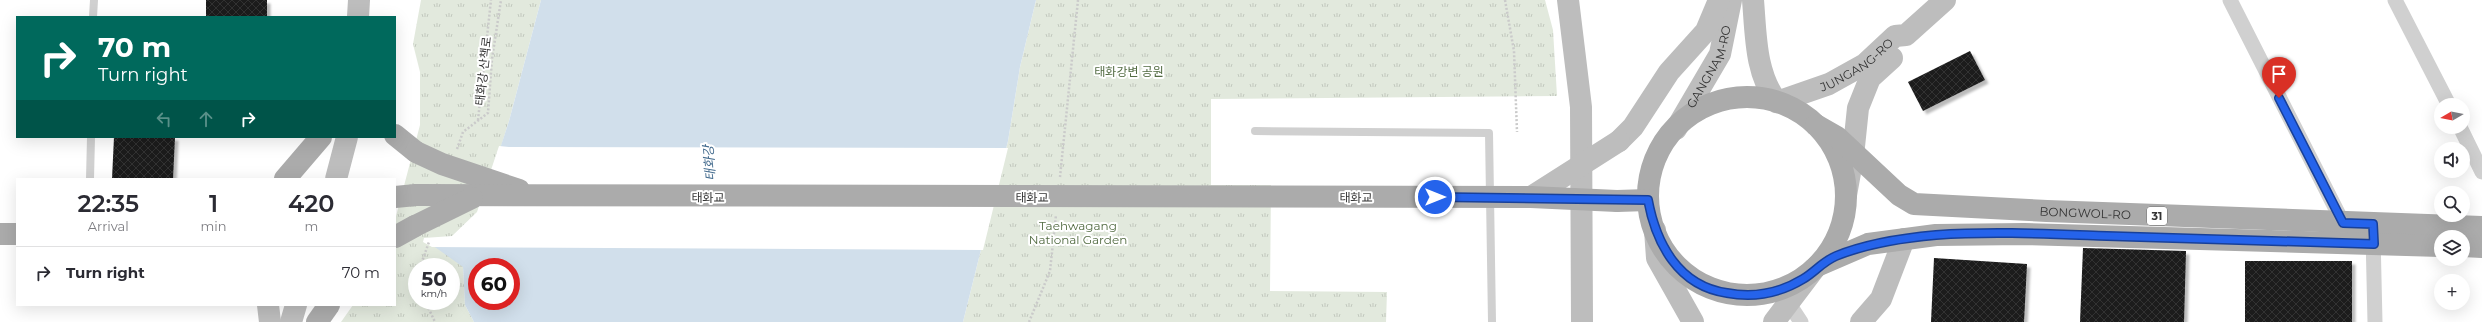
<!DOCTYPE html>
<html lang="en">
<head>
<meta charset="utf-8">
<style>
	body { margin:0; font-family:Montserrat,"Noto Sans KR",sans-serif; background:#f7f7f7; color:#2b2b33; height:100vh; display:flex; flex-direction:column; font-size:15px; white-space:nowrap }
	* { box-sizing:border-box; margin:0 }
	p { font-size:13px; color:#7c7c81 }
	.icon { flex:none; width:22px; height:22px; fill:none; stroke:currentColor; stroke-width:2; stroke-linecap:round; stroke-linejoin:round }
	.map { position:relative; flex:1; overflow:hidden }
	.sheet { position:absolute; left:16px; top:178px; width:380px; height:128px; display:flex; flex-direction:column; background:#fff; border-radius:0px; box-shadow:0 4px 16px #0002 }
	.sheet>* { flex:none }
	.guide { position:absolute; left:16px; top:16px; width:380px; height:122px; border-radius:0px; box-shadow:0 4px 16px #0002; background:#00695c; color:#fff; overflow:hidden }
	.needle { width:26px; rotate:260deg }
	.buttons { position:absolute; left:2434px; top:98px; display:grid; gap:8px }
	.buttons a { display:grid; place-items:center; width:36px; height:36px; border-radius:50%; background:#fff; box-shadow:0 4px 16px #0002; font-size:20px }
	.speed { position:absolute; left:408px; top:258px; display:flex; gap:8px; font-size:20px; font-weight:700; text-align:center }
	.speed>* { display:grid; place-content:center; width:52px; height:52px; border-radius:50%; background:#fff; box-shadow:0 4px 16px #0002; line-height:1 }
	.speed small { font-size:10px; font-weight:400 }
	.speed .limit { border:6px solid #d22; background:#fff; color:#111 }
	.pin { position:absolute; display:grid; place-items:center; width:34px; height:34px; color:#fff; margin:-41px -17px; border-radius:50% 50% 50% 0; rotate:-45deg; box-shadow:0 0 4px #0007 }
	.pin .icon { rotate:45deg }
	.me { position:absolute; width:44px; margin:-22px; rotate:90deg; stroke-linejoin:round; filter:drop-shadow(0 0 3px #0008) }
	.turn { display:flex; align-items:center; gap:14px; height:84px; padding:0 16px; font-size:18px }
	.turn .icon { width:52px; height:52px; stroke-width:2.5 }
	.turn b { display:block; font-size:28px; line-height:34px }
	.lanes { display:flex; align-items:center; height:38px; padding:0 16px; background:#0003; justify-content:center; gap:20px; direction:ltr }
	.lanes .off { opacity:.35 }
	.eta { display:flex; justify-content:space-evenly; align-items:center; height:68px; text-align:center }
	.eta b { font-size:24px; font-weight:600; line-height:28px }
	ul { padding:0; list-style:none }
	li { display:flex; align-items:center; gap:12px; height:52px; padding:0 16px; border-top:1px solid #e1e1e2 }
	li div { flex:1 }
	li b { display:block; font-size:15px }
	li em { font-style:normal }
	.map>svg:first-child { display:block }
</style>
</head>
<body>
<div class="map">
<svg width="2482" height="322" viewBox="0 0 2482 322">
	<defs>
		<pattern id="park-tufts" width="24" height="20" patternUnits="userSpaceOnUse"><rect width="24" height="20" fill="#e2e9dd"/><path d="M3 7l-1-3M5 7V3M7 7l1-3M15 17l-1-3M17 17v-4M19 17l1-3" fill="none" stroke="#c2c8be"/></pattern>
		<pattern id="building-cross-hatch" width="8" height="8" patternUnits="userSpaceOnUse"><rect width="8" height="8" fill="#1a1a1a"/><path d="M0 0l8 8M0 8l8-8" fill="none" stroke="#333"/></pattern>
		<filter id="shadow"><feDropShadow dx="3.5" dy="3.5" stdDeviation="1" flood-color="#0004"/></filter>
	</defs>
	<rect width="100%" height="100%" fill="#fff"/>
	<!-- park -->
	<g fill="url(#park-tufts)" fill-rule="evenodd">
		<path d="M421,0H541L509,121L463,267L465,305L474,322H341L353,305H395V220L420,125V72L413,44ZM417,267H451V301H417Z"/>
		<polygon points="1036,0 1545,0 1553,30 1557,96 1211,99 1211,185 1271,185 1270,291 1387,292 1386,322 963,322 1008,141 1020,67"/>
	</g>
	<!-- water -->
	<path fill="#d1dfeb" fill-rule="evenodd" d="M541,0H1036L1020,67L1008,141L963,322H474L465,305L463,267L425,240L453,238L479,213L509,121ZM477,267H511V301H477Z"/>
	<!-- pier -->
	<polygon fill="#fff" points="499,146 509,147 1008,148 983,250 432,247 423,242 424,238 452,236 477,212"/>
	<!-- building -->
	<g fill="url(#building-cross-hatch)" filter="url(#shadow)">
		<rect x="206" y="0" width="61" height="17"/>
		<polygon points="1970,51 1985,80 1923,111 1908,82"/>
		<polygon points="114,137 175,137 173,179 112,179"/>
		<polygon points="2083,248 2186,251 2184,322 2080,322"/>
		<polygon points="1934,258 2027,264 2024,322 1931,322"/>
		<rect x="2245" y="261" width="107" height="61"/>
	</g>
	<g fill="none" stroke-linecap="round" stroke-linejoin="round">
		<!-- path -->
		<g stroke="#cacaca" stroke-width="2.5" stroke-dasharray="2 2" stroke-linecap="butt">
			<polyline points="1505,0 1514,51 1517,132"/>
			<polyline points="478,120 491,0"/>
			<polyline points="457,149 463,132 488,113 492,59 501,0"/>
			<polyline points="1060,177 1078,0"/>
			<polyline points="420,267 429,242"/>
			<polyline points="425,301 435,322"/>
			<polyline points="1029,322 1050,271 1056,215"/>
		</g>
		<!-- lane -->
		<g stroke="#d0d0d0" stroke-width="8">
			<polyline points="93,17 94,0"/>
			<polyline points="1255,131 1489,133 1492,322"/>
			<polyline points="90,179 91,137"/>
		</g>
		<!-- street -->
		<g stroke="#d0d0d0" stroke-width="15">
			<polyline points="2230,0 2343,223"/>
			<polyline points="2395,0 2449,105"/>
			<polyline points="2460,127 2482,172"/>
			<polyline points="2373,235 2375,322"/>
			<polyline points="1780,290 1801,322"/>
		</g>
		<!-- secondary -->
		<g stroke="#bdbdbd" stroke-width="22">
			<polyline points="1568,0 1581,107 1582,322"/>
			<path id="s1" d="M1753,0C1756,35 1755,73 1777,102L1829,84L1865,64L1895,36L1906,35L1945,0"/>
			<polyline points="358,17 359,0"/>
			<path id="s2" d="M1676,129L1720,54L1731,0"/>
			<polyline points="1619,141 1633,127 1669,72 1706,31 1719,0"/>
			<polyline points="336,179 347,137"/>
			<polyline points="1846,195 1853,156 1858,108 1870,78 1892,58"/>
			<polyline points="1655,230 1657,258 1693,322"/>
			<polyline points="268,305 270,322"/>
			<polyline points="291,322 296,305"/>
			<polyline points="1774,322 1814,269"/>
			<polyline points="1861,322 1881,299 1904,239"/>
		</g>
		<!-- primary -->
		<g stroke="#ababab" stroke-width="22">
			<circle cx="1747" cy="196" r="99"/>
			<path id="s3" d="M1816,125L1837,137L1899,195L1914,204L2047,211L2482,227"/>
			<polyline points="395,135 416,152"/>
			<polyline points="285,179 321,137"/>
			<polyline points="395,197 416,195"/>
			<polyline points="1617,201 1648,200"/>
			<polyline points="0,234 17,234"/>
			<polyline points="395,237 415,226"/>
			<polyline points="2463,246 2482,247"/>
			<polyline points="1817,266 1868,244 1936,235 2024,234 2441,246"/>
			<polyline points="317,322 329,305"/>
		</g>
		<!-- secondary-bridge -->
		<polyline stroke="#bdbdbd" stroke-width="22" points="1531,197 1619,141"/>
		<!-- primary-bridge -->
		<g stroke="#ababab" stroke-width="22">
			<polyline points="416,152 442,164 519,190"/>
			<polyline points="416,195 1531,197 1617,201"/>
			<polyline points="415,226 472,198"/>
		</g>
	</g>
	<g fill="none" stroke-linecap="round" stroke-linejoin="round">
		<!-- route casing -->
		<g stroke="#184099" stroke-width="10">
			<path id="route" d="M1435,197L1648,200C1656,243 1678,286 1727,293C1754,298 1780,293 1803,279C1815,272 1822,262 1836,256C1868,243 1902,238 1936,235C1993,231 2051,234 2107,236C2196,238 2285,241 2374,244L2373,224L2343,223L2279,98"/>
		</g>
		<!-- route -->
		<use href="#route" stroke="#2563eb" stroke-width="7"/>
	</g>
	<g text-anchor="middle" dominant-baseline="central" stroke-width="4" stroke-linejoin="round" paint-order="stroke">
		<!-- shield labels -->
		<rect fill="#fff" stroke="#707070" stroke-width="1" x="2147" y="207" width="20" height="18" rx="3"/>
		<g font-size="11" font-weight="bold" fill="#333">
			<text x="2157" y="216">31</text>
		</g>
		<!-- street labels -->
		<g font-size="12" fill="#333" stroke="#fff">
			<text stroke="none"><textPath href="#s1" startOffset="195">JUNGANG-RO</textPath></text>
			<text stroke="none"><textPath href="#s2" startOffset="71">GANGNAM-RO</textPath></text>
			<text transform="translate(483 71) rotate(-84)">태화강 산책로</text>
			<text x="708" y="197">태화교</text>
			<text x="1032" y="197">태화교</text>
			<text x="1356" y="197">태화교</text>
			<text stroke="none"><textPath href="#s3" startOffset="298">BONGWOL-RO</textPath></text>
		</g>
		<!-- park labels -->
		<g font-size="12" fill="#536c43" stroke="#fff">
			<text x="1129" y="71">태화강변 공원</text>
			<text x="1078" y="225">Taehwagang<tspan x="1078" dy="14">National Garden</tspan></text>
		</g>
		<!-- water labels -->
		<g font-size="13" font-style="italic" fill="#466d8f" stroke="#fff">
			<text transform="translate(709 163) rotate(-94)">태화강</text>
		</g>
	</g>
</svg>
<div class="buttons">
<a><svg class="needle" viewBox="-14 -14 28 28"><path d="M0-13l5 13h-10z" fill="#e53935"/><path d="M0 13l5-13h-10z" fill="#7c7c81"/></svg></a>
<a><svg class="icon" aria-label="sound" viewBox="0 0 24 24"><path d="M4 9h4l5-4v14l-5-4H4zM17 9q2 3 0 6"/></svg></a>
<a><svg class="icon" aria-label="search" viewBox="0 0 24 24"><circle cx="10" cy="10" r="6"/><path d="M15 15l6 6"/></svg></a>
<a><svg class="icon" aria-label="layers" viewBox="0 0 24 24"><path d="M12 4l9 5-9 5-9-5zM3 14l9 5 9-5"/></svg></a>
<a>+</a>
</div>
<div class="speed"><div>50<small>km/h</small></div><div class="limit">60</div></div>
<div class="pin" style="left:2279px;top:98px;background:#d93025"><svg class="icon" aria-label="arrive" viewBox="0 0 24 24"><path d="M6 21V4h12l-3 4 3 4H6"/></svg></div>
<svg class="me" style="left:1435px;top:197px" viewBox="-20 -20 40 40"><circle r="17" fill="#2563eb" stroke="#fff" stroke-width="3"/><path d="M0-11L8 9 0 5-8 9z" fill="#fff"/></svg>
<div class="guide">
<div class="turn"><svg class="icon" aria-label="right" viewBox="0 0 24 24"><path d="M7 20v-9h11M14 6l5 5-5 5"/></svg><div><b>70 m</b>Turn right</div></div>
<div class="lanes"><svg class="icon off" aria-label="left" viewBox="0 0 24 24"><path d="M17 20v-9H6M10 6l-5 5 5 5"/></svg><svg class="icon off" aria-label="ahead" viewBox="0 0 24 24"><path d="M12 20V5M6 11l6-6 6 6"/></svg><svg class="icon" aria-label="right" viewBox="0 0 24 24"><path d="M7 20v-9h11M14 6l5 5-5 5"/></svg></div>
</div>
<section class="sheet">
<div class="eta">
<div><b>22:35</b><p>Arrival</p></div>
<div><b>1</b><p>min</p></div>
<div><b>420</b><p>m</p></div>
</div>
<ul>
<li><svg class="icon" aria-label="right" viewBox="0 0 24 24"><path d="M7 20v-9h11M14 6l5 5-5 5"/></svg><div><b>Turn right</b></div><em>70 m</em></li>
</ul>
</section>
</div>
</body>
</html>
